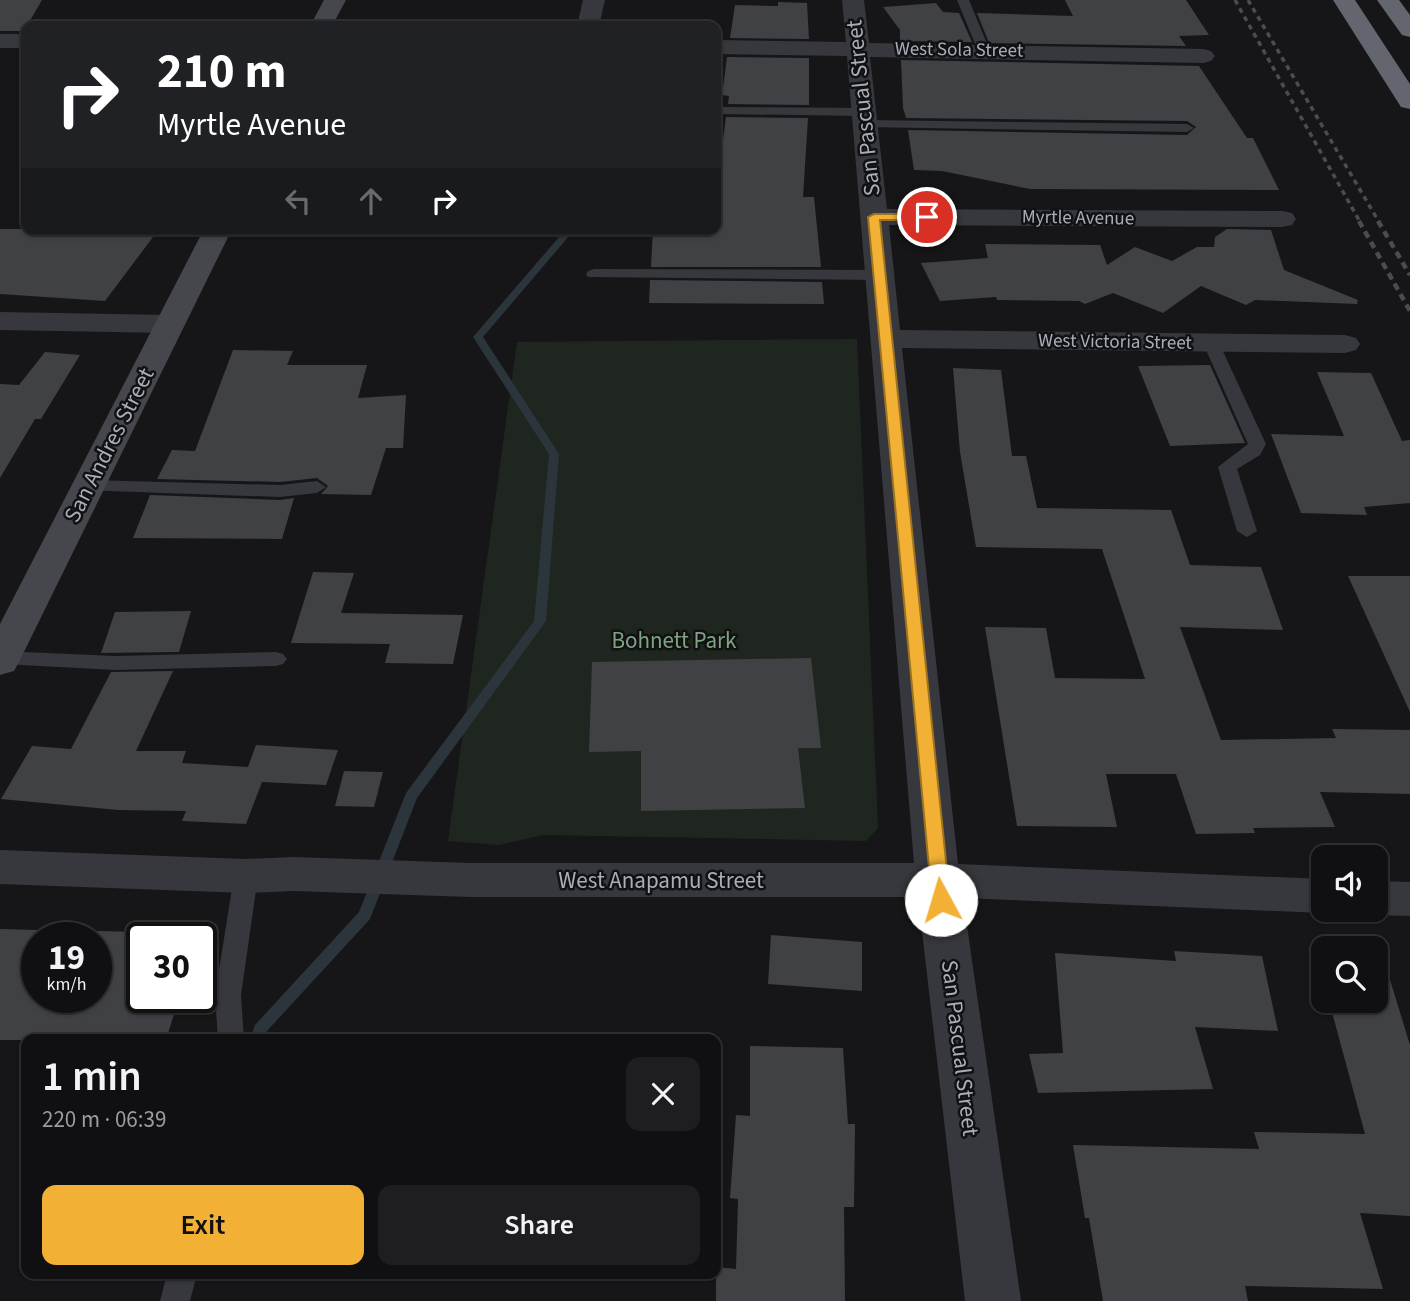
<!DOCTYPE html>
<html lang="en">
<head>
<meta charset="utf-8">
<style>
	body { margin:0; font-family:"Source Sans 3",sans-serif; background:#1e1e20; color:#f1f3f6; height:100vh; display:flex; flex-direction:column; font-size:26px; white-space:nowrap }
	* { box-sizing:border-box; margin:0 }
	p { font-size:23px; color:#9c9d9f }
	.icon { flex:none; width:38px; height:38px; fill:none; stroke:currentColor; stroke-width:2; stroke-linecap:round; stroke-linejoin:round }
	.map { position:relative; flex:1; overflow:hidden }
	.details { position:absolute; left:21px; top:1034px; width:700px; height:245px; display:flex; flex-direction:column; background:#101012; border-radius:14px; box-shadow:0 2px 5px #0004,0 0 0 2px #303032 }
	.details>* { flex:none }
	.banner { position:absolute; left:21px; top:21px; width:700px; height:214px; border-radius:14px; box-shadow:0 2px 5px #0004,0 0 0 2px #303032; background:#202124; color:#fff; overflow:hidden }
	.controls { position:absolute; left:1311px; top:845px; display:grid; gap:14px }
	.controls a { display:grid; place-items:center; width:77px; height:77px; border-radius:14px; background:#101012; box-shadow:0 2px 5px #0004,0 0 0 2px #303032; font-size:35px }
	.speed { position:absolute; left:21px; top:922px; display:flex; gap:14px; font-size:35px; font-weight:700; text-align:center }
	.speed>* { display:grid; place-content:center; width:91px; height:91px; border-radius:50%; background:#101012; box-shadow:0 2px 5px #0004,0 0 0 2px #303032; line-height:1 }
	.speed small { font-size:18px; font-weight:400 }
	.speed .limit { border:4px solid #111; border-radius:10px; background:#fff; color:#111 }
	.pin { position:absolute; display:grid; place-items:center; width:60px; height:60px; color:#fff; margin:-30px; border:4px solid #fff; border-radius:50%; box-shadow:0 2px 7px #0007 }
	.me { position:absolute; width:77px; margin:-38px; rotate:354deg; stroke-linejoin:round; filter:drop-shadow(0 0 5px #0008) }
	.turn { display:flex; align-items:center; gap:24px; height:147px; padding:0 21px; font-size:32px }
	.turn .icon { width:91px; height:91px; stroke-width:2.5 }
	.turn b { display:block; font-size:49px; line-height:60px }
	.lanes { display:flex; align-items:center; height:66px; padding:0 21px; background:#0003; justify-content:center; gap:35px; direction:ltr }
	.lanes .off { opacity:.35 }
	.round { display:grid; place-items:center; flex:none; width:74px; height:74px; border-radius:14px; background:#1e1e20 }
	.head { display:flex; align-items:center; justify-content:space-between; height:119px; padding:0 21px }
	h1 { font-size:42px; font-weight:600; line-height:52px }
	.cta { display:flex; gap:14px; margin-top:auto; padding:14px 21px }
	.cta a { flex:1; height:80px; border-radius:14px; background:#f2b134; color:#111; font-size:28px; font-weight:600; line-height:80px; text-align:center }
	.cta a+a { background:#1e1e20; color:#f1f3f6 }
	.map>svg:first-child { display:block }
</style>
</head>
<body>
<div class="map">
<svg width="1410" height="1301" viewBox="0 0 1410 1301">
	<rect width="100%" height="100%" fill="#161618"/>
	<!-- green -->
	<polygon fill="#1e261f" points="857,339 878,828 866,841 543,835 499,845 448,841 517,342"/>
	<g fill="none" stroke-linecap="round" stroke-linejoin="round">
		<!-- stream -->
		<polygon fill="#2c353c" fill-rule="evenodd" points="566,229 575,229 483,337 559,454 546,621 417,798 370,919 267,1031 266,1040 250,1040 255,1025 359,912 406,793 534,621 549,454 473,337"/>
	</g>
	<!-- building -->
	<g fill="#404145">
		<polygon points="0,0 42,0 24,31 0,31"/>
		<polygon points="1065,0 1186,0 1209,35 1179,36 1186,46 989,43 977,13 1073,16"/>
		<polygon points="778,2 807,3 809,39 730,38 735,5 778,6"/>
		<polygon points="936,3 943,12 959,13 972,42 900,41 900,30 883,7"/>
		<polygon points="727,57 809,58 809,105 728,104 729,96 722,95"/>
		<polygon points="901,60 1199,66 1247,138 1253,138 1279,190 1030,189 942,171 914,170 908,130 1187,135 1196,127 1187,121 906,118 903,108"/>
		<polygon points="726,117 808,118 803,197 814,197 821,267 651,267 653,229 716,229 716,191"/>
		<polygon points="0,229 159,229 105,301 0,294"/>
		<polygon points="1227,229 1271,230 1284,270 1358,300 1357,304 1255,300 1246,305 1201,286 1163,313 1113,293 1085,304 1079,301 997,300 996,297 940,301 921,263 988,258 985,244 1100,245 1107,265 1135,247 1172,261 1197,247 1214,247 1215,237"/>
		<polygon points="650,280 822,282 824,304 649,303"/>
		<polygon points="233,350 293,351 287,365 367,365 358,398 406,395 403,448 386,448 371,495 321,494 328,486 317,478 280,482 157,479 172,450 195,451"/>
		<polygon points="45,352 80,355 41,419 35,419 0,478 0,384 19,385"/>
		<polygon points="1210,365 1245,443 1170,446 1138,366"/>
		<polygon points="953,368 1001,370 1012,456 1026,456 1037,508 1171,510 1190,565 1261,567 1283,630 1180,627 1221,740 1336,738 1332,729 1410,730 1410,794 1320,792 1335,827 1253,828 1255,833 1196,834 1176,774 1106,774 1117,827 1017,826 985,627 1046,628 1055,678 1145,679 1102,549 976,547 960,452"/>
		<polygon points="1317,372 1371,373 1402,441 1410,440 1410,503 1364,507 1367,515 1301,513 1271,434 1344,436"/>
		<polygon points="150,495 280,500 294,498 282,539 133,538"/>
		<polygon points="313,572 354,573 341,613 463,615 453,664 385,663 390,644 291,643"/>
		<polygon points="1348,576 1410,576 1410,712"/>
		<polygon points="191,611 179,652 101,653 115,612"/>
		<polygon points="811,658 821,748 798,748 805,808 641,811 641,751 589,752 592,662"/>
		<polygon points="173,671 136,751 186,751 182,763 248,767 256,745 338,750 326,785 262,782 246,824 182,821 186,811 118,810 1,799 32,746 71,749 111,672"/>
		<polygon points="344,771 383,772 374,807 335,806"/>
		<polygon points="0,929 37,930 37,998 96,998 96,931 142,932 142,998 179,998 166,1040 0,1040"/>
		<polygon points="771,935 862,942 862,991 768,984"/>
		<polygon points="1174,951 1262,956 1278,1031 1195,1027 1213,1089 1038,1093 1029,1054 1063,1053 1055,953 1176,961"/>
		<polygon points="1376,970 1387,970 1410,1045 1410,1216 1360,1213 1383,1289 1245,1286 1248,1301 1103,1301 1089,1218 1085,1218 1073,1145 1259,1149 1254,1132 1365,1134 1329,1001 1376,1001"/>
		<polygon points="750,1046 843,1048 848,1124 855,1124 854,1207 844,1207 845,1301 716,1301 716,1267 736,1269 738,1199 730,1198 736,1115 750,1116"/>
	</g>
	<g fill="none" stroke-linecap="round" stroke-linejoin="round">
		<!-- lane -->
		<g fill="#37383d" fill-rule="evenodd">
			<polygon points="957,0 969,0 990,51 988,54 980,54 978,51"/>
			<polygon points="721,107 864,108 871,112 864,116 716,114 716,108"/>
			<polygon points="865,120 1187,124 1194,128 1187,132 860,127 858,124"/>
			<polygon points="594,269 880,270 888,275 880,280 588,277 586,274 588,271"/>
			<polygon points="1211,338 1219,343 1266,444 1260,455 1237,469 1257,531 1247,537 1237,531 1218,467 1248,444 1203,343"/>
			<polygon points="88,480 280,485 317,481 326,487 317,493 280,497 81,490 79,486"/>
			<polygon points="0,651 116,656 276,652 283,654 287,659 283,664 276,666 116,670 2,664"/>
			<polygon points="246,867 255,870 258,876 241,995 244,1040 218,1040 215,995 234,876 237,870"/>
			<polygon points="167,1274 197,1274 190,1301 160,1301"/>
		</g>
		<!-- street -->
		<g fill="#37383d" fill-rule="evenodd">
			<polygon points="583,0 605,0 599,26 577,26"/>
			<polygon points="842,0 864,0 869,43 1203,49 1211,51 1215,56 1211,61 1203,63 870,57 887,209 1282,211 1292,213 1296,219 1292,225 1282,227 889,225 900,330 1345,335 1356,338 1360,344 1356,350 1345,353 902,348 958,864 1323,879 1323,910 1333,910 1323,913 963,898 1021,1301 965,1301 918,897 470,897 294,891 246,893 0,884 0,850 246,859 294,857 470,863 914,863 847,56 716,54 716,40 846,42"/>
			<rect x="0" y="34" width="26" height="14"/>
			<polygon points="0,312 170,315 181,318 185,324 181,330 170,333 0,330"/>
			<polygon points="1376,881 1410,882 1410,916 1376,915 1360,910 1376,910"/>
		</g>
		<!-- secondary -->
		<g fill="#45474d" fill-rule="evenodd">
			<polygon points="324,0 346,0 332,26 310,26"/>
			<polygon points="204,229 232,229 19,662 14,671 0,675 0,624"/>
		</g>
		<!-- highway -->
		<g fill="#63666e" fill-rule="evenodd">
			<polygon points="1333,0 1355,0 1410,84 1410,109 1401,107"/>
			<polygon points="1377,0 1399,0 1410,15 1410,37 1402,35"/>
		</g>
		<!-- rail-far1 -->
		<g stroke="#4a4c52" stroke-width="3.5" stroke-dasharray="5 4.5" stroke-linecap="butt">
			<polyline points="1235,0 1360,222"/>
			<polyline points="1248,0 1379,222"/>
		</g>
		<!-- rail -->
		<g stroke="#4a4c52" stroke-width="4.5" stroke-dasharray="7 5" stroke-linecap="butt">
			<polyline points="1359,221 1410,311"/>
			<polyline points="1378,221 1410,275"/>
		</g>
	</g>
	<!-- route -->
	<polygon fill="#f2b134" stroke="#9d7322" stroke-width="2" points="927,214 932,217 931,220 880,220 950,900 948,905 934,905 932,900 868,217 874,214"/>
	<g text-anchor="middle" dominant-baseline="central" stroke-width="5" stroke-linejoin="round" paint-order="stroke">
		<!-- far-street labels -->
		<g font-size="19" fill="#a8adb8" stroke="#111113">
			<text transform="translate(959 50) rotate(1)">West Sola Street</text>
			<text transform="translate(1078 218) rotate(1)">Myrtle Avenue</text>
			<text transform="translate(1115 342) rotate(1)">West Victoria Street</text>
		</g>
		<!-- street labels -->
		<g font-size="23" fill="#a8adb8" stroke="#111113">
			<text transform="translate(863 108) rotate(-96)">San Pascual Street</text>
			<text transform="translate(109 445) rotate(-63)">San Andres Street</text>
			<text x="661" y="880">West Anapamu Street</text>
			<text transform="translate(960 1048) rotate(83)">San Pascual Street</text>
		</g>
		<!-- park labels -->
		<g font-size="23" fill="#7fa381" stroke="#111113">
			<text x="674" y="640">Bohnett Park</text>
		</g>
	</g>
</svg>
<div class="controls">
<a><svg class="icon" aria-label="sound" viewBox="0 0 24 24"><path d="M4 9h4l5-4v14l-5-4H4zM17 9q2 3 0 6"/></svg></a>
<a><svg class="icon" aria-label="search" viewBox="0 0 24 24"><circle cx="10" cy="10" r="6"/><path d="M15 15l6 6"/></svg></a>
</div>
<div class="speed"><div>19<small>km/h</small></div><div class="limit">30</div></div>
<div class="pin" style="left:927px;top:217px;background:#d93025"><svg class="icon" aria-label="arrive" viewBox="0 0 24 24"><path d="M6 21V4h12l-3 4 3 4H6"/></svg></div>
<svg class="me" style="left:941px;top:900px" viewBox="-20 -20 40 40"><circle r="19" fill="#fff"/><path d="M0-13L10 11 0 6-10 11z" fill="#f2b134"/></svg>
<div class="banner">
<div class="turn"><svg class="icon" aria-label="right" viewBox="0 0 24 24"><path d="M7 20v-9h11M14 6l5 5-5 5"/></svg><div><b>210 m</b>Myrtle Avenue</div></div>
<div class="lanes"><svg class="icon off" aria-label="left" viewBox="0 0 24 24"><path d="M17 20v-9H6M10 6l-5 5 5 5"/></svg><svg class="icon off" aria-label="ahead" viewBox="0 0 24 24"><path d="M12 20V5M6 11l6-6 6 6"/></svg><svg class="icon" aria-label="right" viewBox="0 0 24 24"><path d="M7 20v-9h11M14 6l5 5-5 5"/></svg></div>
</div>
<section class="details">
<div class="head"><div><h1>1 min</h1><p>220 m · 06:39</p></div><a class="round"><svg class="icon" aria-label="close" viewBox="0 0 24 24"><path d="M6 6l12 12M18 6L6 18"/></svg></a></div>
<div class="cta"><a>Exit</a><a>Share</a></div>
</section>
</div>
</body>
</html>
